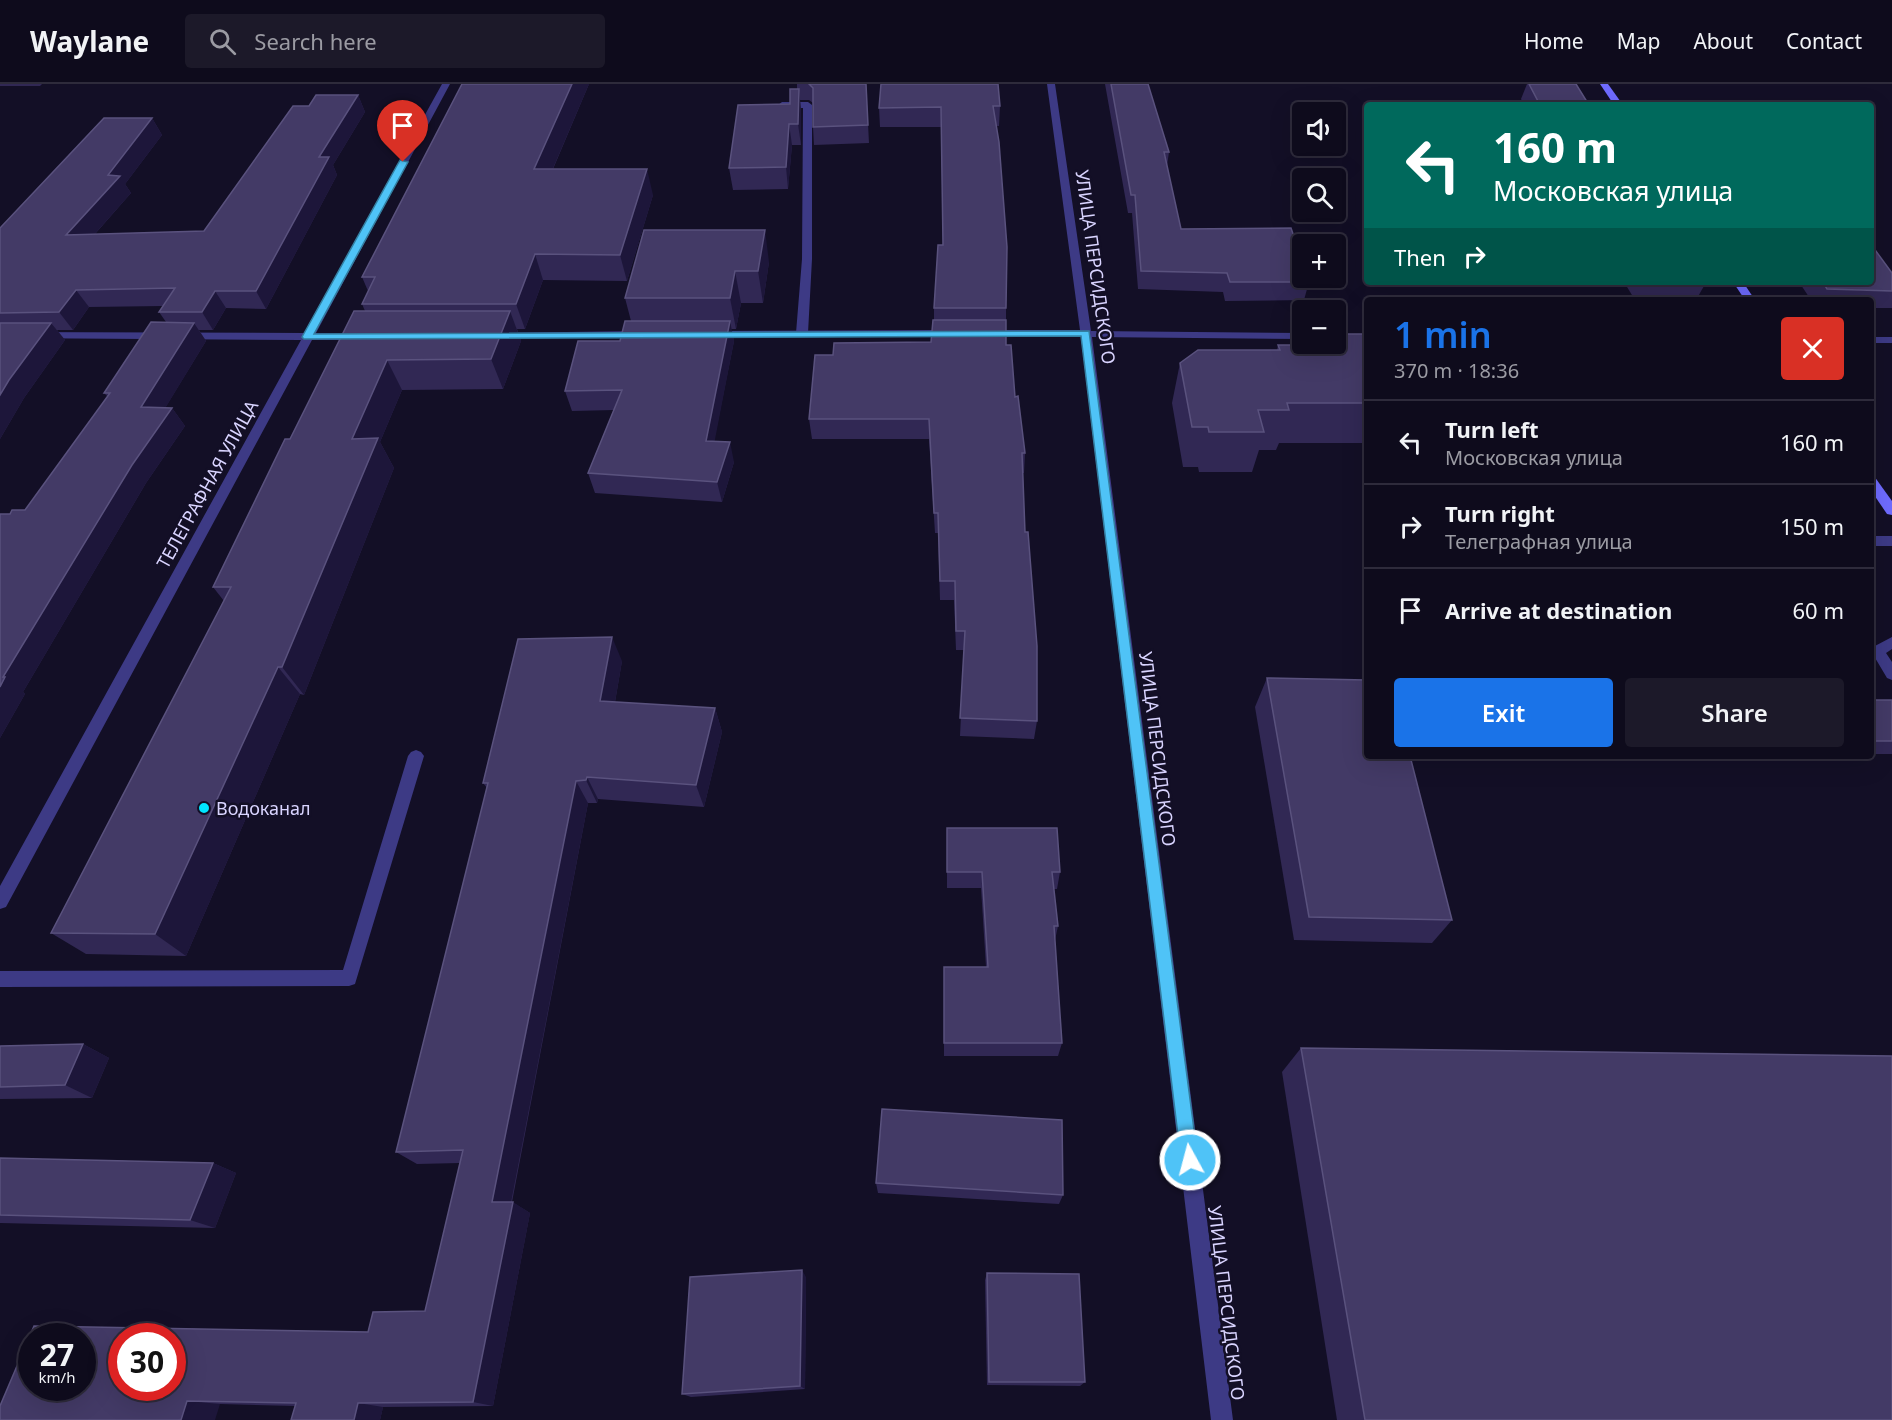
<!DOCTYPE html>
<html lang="en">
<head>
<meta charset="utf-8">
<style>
	body { margin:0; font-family:"Noto Sans",sans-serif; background:#1c1929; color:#f1f3f6; height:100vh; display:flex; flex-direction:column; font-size:22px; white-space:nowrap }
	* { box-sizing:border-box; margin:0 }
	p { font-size:20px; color:#9b9ba3 }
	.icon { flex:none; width:33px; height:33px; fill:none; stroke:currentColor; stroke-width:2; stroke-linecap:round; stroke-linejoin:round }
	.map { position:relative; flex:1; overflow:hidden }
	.drawer { position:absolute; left:1364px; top:213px; width:510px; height:462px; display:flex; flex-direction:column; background:#0e0b1c; border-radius:6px; box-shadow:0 6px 24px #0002,0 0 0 2px #2e2b3b }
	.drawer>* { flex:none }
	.hud { position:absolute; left:1364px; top:18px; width:510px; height:183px; border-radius:6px; box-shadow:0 6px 24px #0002,0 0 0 2px #2e2b3b; background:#00695c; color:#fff; overflow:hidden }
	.tools { position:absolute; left:1292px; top:18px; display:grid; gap:12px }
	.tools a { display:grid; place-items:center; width:54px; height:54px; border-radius:6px; background:#0e0b1c; box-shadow:0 6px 24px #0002,0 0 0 2px #2e2b3b; font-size:30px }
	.speed { position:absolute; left:18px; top:1239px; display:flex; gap:12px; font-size:30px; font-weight:700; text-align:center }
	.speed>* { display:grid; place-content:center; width:78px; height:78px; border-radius:50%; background:#0e0b1c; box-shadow:0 6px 24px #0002,0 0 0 2px #2e2b3b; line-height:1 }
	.speed small { font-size:15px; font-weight:400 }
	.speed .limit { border:9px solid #d22; background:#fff; color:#111 }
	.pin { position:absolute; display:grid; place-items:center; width:51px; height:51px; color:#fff; margin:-62px -26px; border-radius:50% 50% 50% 0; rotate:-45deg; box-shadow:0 0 6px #0007 }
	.pin .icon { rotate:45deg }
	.me { position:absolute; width:66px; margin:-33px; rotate:353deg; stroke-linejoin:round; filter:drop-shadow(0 0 4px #0008) }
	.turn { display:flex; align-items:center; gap:21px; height:126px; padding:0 30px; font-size:27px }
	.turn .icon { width:78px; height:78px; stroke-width:2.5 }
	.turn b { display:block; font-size:42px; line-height:51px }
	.then { display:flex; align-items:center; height:57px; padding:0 30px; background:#0003; gap:12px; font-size:22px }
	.round { display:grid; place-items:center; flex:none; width:63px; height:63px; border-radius:6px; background:#1c1929 }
	.headline { display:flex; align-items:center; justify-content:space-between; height:102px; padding:0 30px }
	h1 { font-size:36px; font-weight:600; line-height:45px; color:#1a73e8 }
	.action { display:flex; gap:12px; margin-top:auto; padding:12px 30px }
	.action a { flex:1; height:69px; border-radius:6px; background:#1a73e8; color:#fff; font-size:24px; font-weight:600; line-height:69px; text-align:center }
	.action a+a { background:#1c1929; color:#f1f3f6 }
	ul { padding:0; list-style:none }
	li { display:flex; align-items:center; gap:18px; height:84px; padding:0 30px; border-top:2px solid #2e2b3b }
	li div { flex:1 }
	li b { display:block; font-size:22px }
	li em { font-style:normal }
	header { display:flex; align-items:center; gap:36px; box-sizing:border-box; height:84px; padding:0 30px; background:#0e0b1c; border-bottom:2px solid #2e2b3b }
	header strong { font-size:28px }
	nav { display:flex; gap:33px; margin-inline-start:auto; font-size:21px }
	.search { width:420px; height:54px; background:#1c1929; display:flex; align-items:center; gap:15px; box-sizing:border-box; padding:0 21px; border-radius:6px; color:#9b9ba3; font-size:22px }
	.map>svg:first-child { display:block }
</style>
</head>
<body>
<header>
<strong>Waylane</strong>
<div class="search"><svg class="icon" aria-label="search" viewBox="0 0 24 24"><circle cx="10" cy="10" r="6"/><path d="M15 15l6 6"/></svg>Search here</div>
<nav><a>Home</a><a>Map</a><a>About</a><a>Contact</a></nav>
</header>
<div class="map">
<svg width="1892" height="1336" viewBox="0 0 1892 1336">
	<rect width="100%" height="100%" fill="#130f26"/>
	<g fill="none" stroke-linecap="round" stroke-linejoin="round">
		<!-- lane -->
		<g fill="#3d3a85" fill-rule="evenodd">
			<polygon points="808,18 812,21 812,175 808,249 802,252 796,249 802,175 803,24 782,24 778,21 782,18"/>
			<rect x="1870" y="452" width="22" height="10"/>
			<polygon points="1892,553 1892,565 1886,569 1892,578 1892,596 1887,594 1871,567 1873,563"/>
			<polygon points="416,666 421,668 424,672 355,900 349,902 0,903 0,887 343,886 408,672 411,668"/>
		</g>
		<!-- street -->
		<g fill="#3d3a85" fill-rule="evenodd">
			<polygon points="442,0 450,0 316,249 360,250 366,253 360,256 312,256 6,823 0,825 0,802 301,256 0,254 0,248 304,249"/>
			<polygon points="1047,0 1055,0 1091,247 1302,249 1302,255 1092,253 1233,1336 1211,1336 1081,253 987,252 981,249 987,246 1080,246"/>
			<polygon points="951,246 955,247 955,251 714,253 708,250 714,247"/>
			<polygon points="642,247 648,250 646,252 498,255 492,252 498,249"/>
			<rect x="1870" y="253" width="22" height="6"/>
		</g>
		<!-- secondary -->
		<g fill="#6f6bff" fill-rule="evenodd">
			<polygon points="1600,0 1608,0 1623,21 1614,21"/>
			<polygon points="1733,198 1743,198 1755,216 1745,216"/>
			<polygon points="1870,391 1874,392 1892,417 1892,431 1887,430 1870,405"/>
		</g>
	</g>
	<!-- wall -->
	<g fill="#312854">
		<polygon points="0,0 42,0 40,2 0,2"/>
		<polygon points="589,0 553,85 653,111 627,197 543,196 525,245 517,245 521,257 503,305 402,306 380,358 394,384 304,611 300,610 186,872 86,870 51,849 224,517 213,503 290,355 365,227 362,220 368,207 362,193"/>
		<polygon points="797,0 866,0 869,59 814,61 813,43 813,19 809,16 800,16 801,26 801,61 792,61 788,105 733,106 729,84 790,20 797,5"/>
		<polygon points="1105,0 1148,0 1169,68 1167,82 1181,145 1309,198 1304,216 1225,217 1223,208 1138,205 1132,129 1128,129"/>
		<polygon points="1527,0 1576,0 1589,21 1524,21 1521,15"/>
		<polygon points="358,11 365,28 333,81 337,91 266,225 226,224 213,246 199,246 206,257 165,324 172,324 185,342 146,399 23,608 25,610 0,654 0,430 10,430 25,426 108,313 104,309 166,238 159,228 163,222 89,223 73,246 57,246 65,256 24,314 0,355 0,144 152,34 162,51 125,100 131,109 95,150 204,147 309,22"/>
		<polygon points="1000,22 999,42 997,42 1006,224 1006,261 1025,369 1024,389 1023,389 1025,448 1037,637 1034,655 960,652 964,566 956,566 954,516 940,516 938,449 935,449 929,355 812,355 809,335 833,271 931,258 934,236 934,224 943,161 941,43 880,43 879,24"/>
		<polygon points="769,178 763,219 741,219 736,245 731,245 734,257 714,357 734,378 722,418 595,409 588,389 614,326 572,327 565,307 620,257 631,237 625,214"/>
		<polygon points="1892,189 1892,224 1870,224 1870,216 1811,216 1799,198 1870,198"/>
		<polygon points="1624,198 1701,198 1704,202 1696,216 1635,216"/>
		<polygon points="1338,250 1366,250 1366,359 1279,359 1276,366 1259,366 1252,388 1199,388 1198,383 1183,383 1172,319 1180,279 1277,266 1278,261 1296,261 1298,254 1336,255"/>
		<polygon points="622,577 615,618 715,624 722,648 704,723 598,715 597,719 588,719 512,1118 530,1129 493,1322 383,1323 380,1336 291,1336 295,1322 220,1320 0,1336 368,1248 425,1227 460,1079 417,1080 396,1068 487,704 483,699"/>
		<polygon points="1267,594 1452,836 1432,859 1294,856 1255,623"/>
		<rect x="1870" y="616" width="22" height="54"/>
		<polygon points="947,744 1060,788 1057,805 1054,805 1058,842 1055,856 1062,959 1058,972 944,972 944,883 986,883 981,804 947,804"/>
		<polygon points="83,960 109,974 92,1014 0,1015 0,962"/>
		<polygon points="1301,964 1892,1336 1337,1336 1282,988"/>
		<polygon points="0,1074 213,1079 236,1089 215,1144 0,1139"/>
		<polygon points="876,1099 1063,1111 1059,1120 878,1109"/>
		<polygon points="987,1189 1085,1298 1080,1302 987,1301 985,1196"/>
		<polygon points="806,1193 805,1305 691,1313 682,1310"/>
	</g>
	<!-- shaded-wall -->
	<g fill="#1d163a">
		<polygon points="572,0 589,0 542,110 534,85"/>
		<polygon points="799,5 801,26 801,61 798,40"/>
		<polygon points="358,11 365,28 333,81 337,91 266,225 256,207 319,73"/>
		<polygon points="152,34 162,51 125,100 131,109 78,169 66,151 108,91"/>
		<polygon points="789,40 792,61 788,105 786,83"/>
		<polygon points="647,85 653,111 627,197 620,171"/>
		<polygon points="765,146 769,178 763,219 758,187"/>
		<polygon points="535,170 543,196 525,245 516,220"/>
		<polygon points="735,187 741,219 736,245 730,214"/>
		<polygon points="76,206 89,223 73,246 59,228"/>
		<polygon points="215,207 226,224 213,246 202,228"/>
		<polygon points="510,227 521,257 503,305 491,275"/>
		<polygon points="730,237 734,257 711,376 706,357"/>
		<polygon points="51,239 65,256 24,314 0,355 0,311 9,296"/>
		<polygon points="194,239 206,257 155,341 141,323"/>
		<polygon points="387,276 402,306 380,358 394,384 304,611 282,583 352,355"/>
		<polygon points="172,324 185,342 146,399 23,608 25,610 0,654 0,603 3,593 132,381"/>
		<polygon points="730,358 734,378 722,418 717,398"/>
		<polygon points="612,553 622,577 611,641 600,617"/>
		<polygon points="278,583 300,610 186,872 155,850"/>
		<polygon points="715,624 722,648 704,723 696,701"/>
		<polygon points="587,693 598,715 597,719 586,696"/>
		<polygon points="576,697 588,719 509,1129 492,1118"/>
		<polygon points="83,960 109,974 92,1014 65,1001"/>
		<polygon points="213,1079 236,1089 215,1144 190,1136"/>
		<polygon points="513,1118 530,1129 493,1322 473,1318"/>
		<polygon points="802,1186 806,1193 805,1305 800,1302"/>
		<polygon points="187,1317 220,1320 215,1336 181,1336"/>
		<polygon points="358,1319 383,1323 380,1336 354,1336"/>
	</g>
	<!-- building -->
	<g fill="#433a66" stroke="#5a527e" stroke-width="1.5" fill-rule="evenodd">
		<polygon points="462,0 572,0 534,85 647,85 620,171 535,170 516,220 362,220 375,193 362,193"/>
		<polygon points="809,0 866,0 868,41 813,43 813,4"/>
		<polygon points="881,0 998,0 1000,22 993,22 999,58 1007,163 1006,224 934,224 938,161 943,161 941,23 879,24"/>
		<polygon points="1111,0 1148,0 1169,68 1164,68 1181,145 1291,144 1302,176 1302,194 1308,194 1309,198 1230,198 1227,189 1141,187 1135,111 1131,111"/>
		<polygon points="1529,0 1576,0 1589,21 1540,21"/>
		<polygon points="790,5 799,5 798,40 789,40 786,83 729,84 738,21 790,20"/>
		<polygon points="316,11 358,11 319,73 329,73 256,207 215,207 202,228 159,228 175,204 76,206 59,228 0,229 0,144 104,34 152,34 108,91 120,92 66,151 204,147 293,22 309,22"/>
		<polygon points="644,146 765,146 758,187 735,187 730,214 625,214"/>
		<polygon points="1870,159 1892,189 1892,207 1827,205 1823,198 1870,198"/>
		<polygon points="1645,198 1701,198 1704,202 1647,201"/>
		<polygon points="354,227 510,227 491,275 387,276 352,355 378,354 282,583 278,583 155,850 51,849 231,503 213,503 285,355 290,355"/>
		<polygon points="933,236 1006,236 1006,261 1011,261 1015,313 1018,312 1025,369 1022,369 1025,448 1028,448 1037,562 1037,637 960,634 965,547 956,547 955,497 940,497 938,429 934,429 929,335 809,335 815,271 833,271 834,259 931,258"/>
		<polygon points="625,237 730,237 706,357 730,358 717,398 588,389 622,306 565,307 578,257 620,257"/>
		<polygon points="151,238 194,239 141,323 172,324 132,381 3,593 5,593 0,603 0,430 10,430 12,426 25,426 110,309 104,309"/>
		<polygon points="0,239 51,239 9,296 0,311"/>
		<polygon points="1338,250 1366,250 1366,319 1287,319 1289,326 1258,326 1264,348 1209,348 1208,343 1192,343 1180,279 1198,266 1280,266 1278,261 1299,261 1298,254 1302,254 1302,260 1335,260 1335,255 1339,255"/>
		<path d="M612,553L600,617L715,624L696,701L587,693L586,696L576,697L492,1118H513L473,1318L358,1319L354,1336H291L296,1319L187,1317L181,1336H0V1322L34,1242L368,1248L373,1228L425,1227L463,1066L396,1068L488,699H483L518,555ZM32,1252H82V1304H32ZM122,1252H172V1304H122Z"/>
		<polygon points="1267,594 1366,596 1366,672 1410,672 1452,836 1309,833"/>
		<rect x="1870" y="616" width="22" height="41"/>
		<polygon points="947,744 1057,744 1060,788 1052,788 1058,842 1054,842 1062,959 944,959 944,883 988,883 982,788 947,788"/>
		<polygon points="83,960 65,1001 0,1003 0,962"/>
		<polygon points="1301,964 1892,972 1892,1336 1365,1336"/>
		<polygon points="882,1025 1062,1036 1063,1111 876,1099"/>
		<polygon points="0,1074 213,1079 190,1136 0,1131"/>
		<polygon points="802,1186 800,1302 682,1310 690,1193"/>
		<polygon points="987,1189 1079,1190 1085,1298 989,1298"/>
	</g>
	<!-- route -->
	<polygon fill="#4fc3f7" stroke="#337fa1" stroke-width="1.5" points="400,76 408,78 314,250 1089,247 1198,1076 1196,1082 1190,1085 1184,1082 1181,1076 1081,252 304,255 302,253"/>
	<!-- markers -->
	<circle fill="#00e5ff" stroke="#130f26" stroke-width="2" cx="204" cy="724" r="6"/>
	<g text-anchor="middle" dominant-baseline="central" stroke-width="5" stroke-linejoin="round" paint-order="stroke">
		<!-- street labels -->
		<g font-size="18" fill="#d9d4ff" stroke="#130f26">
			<text transform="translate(1096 183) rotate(82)">УЛИЦА ПЕРСИДСКОГО</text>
			<text transform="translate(207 400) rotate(-61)">ТЕЛЕГРАФНАЯ УЛИЦА</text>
			<text transform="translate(1158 665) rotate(83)">УЛИЦА ПЕРСИДСКОГО</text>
			<text transform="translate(1227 1219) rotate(83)">УЛИЦА ПЕРСИДСКОГО</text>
		</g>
		<!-- poi labels -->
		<g font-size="18" fill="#d9d4ff" stroke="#130f26" text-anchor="start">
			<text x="216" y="724">Водоканал</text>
		</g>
	</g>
</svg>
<div class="tools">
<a><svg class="icon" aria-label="sound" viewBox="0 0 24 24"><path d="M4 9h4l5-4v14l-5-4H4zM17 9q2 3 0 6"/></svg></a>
<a><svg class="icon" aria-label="search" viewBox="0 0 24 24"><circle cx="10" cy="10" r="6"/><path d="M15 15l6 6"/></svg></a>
<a>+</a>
<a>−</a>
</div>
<div class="speed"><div>27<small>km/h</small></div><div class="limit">30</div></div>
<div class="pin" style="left:403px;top:78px;background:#d93025"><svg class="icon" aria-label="arrive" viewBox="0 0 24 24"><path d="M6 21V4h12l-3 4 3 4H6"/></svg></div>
<svg class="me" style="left:1190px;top:1076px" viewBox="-20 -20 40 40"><circle r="17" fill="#4fc3f7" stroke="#fff" stroke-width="3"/><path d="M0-11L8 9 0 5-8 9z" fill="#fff"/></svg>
<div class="hud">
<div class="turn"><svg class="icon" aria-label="left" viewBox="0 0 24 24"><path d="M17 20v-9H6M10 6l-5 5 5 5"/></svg><div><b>160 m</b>Московская улица</div></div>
<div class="then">Then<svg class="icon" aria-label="right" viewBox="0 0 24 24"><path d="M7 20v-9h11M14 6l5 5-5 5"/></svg></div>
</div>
<section class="drawer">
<div class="headline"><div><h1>1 min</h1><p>370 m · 18:36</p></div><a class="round" style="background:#d93025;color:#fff"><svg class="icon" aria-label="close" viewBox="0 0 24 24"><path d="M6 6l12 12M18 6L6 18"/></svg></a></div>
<ul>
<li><svg class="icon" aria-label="left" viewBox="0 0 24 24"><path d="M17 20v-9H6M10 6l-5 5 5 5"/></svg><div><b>Turn left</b><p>Московская улица</p></div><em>160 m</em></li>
<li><svg class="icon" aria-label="right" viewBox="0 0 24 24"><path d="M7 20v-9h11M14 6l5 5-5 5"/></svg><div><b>Turn right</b><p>Телеграфная улица</p></div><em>150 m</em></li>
<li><svg class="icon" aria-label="arrive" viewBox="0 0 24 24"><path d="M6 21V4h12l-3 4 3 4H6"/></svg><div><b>Arrive at destination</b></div><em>60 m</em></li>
</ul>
<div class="action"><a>Exit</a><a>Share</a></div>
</section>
</div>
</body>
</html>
